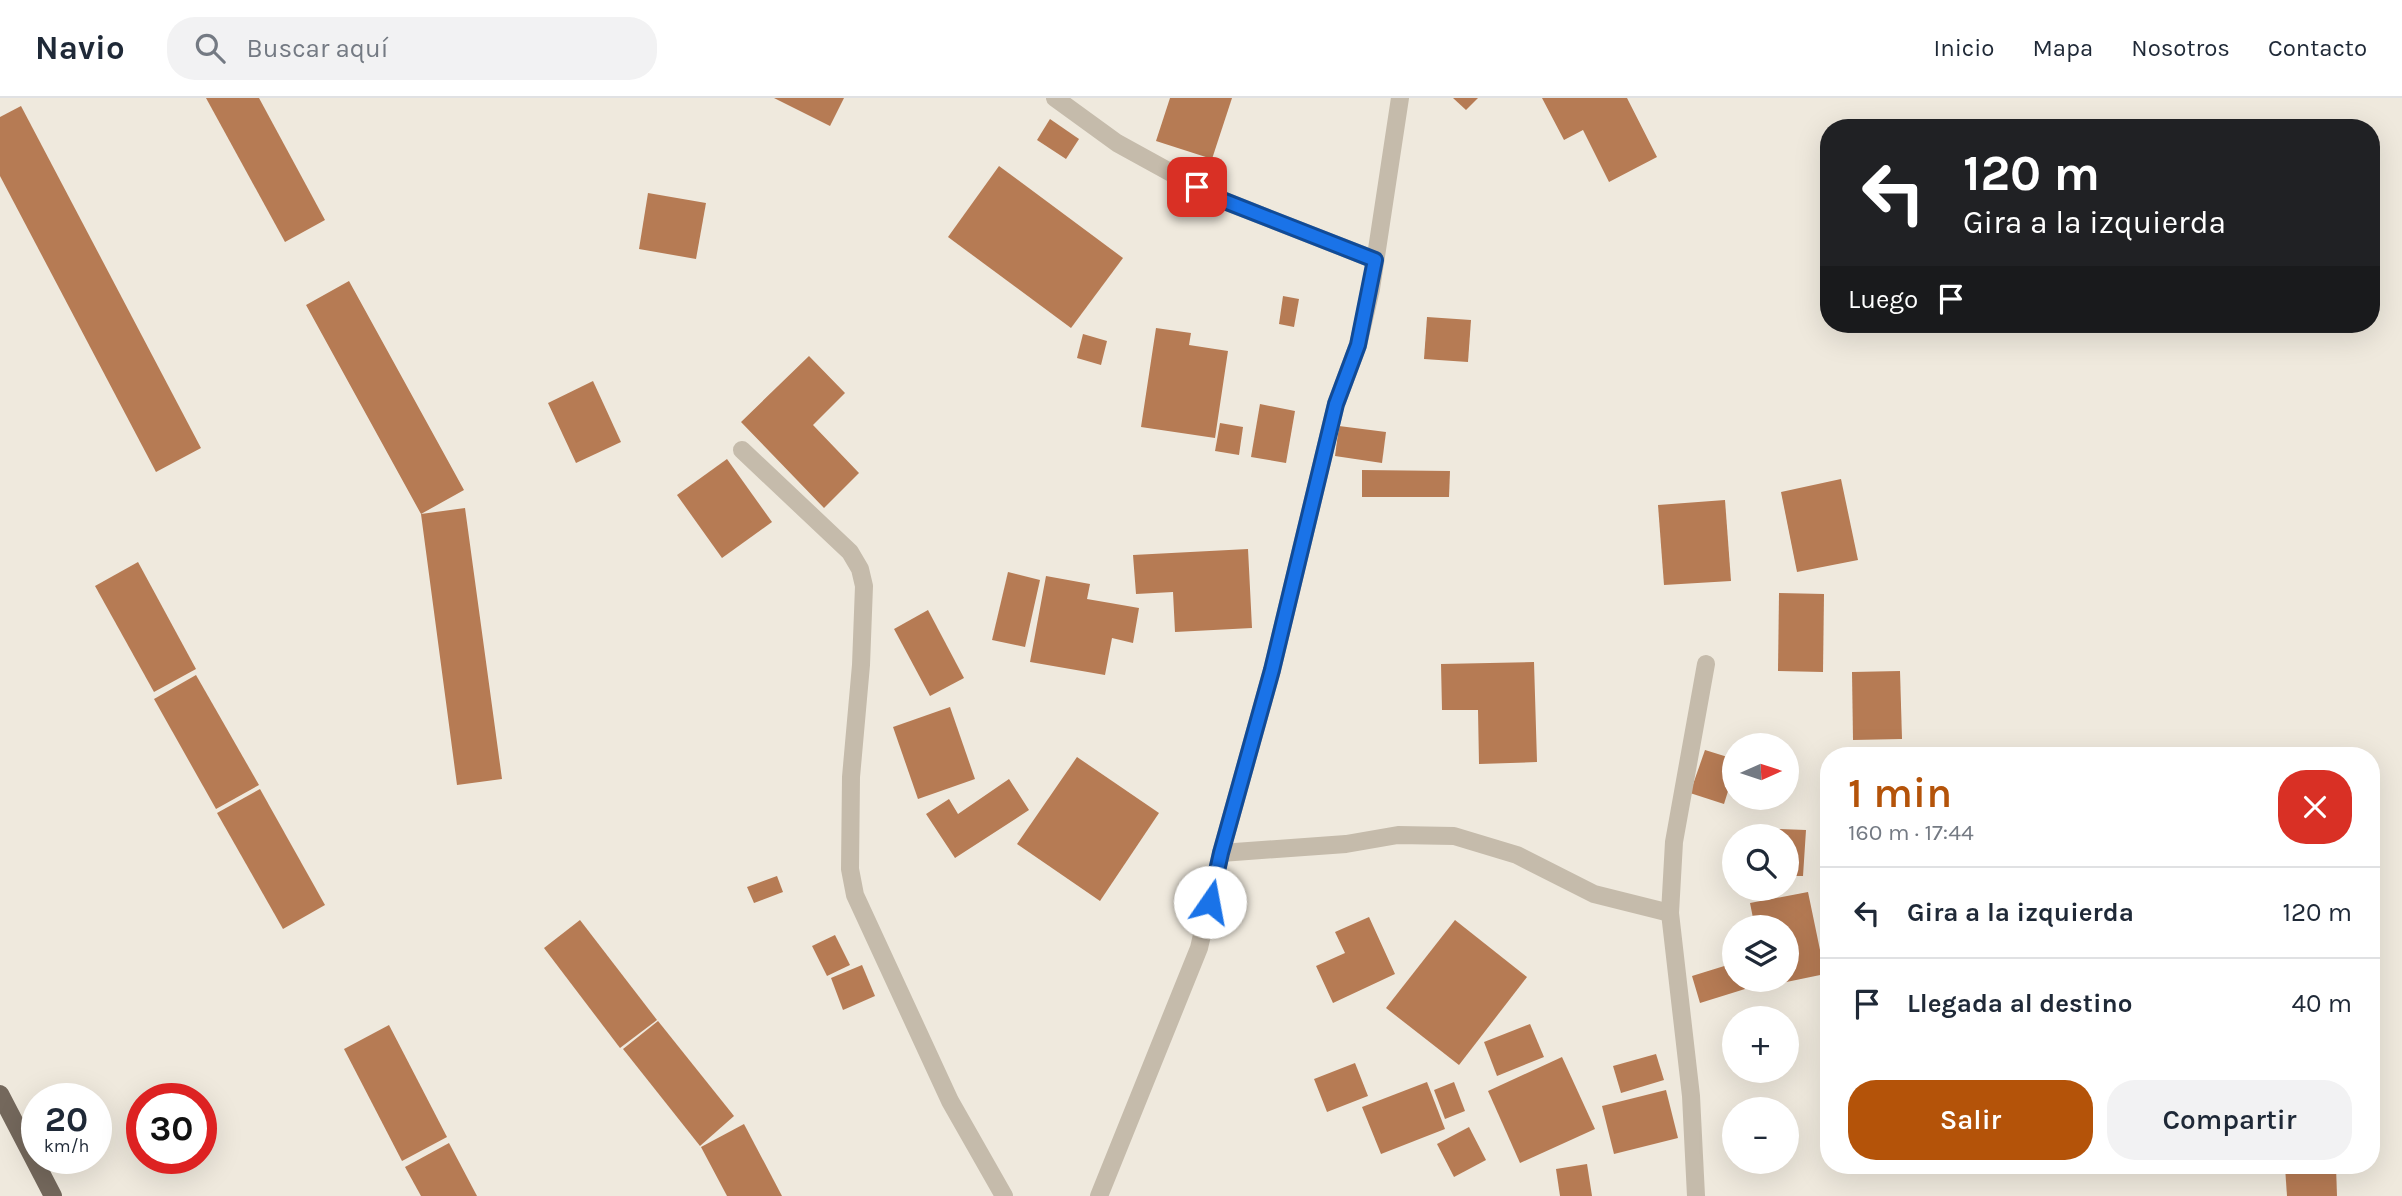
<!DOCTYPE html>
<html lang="es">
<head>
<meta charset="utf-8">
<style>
	body { margin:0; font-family:Karla,sans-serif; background:#f2f2f3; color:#1f2937; height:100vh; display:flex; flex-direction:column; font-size:26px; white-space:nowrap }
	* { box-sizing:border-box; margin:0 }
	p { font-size:23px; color:#747a83 }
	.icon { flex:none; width:38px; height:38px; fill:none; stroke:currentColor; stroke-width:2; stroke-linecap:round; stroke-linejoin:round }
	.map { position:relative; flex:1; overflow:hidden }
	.details { position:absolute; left:1820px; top:649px; width:560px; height:427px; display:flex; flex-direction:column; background:#fff; border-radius:28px; box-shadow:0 7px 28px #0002 }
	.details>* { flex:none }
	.hud { position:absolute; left:1820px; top:21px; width:560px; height:214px; border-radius:28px; box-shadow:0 7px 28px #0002; background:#202124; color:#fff; overflow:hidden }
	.needle { width:46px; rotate:87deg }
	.tools { position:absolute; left:1722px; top:635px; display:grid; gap:14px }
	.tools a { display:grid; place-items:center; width:77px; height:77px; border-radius:50%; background:#fff; box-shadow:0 7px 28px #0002; font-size:35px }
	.speed { position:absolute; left:21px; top:985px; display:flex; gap:14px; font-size:35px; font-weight:700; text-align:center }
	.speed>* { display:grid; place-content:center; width:91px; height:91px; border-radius:50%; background:#fff; box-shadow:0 7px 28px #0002; line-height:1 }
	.speed small { font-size:18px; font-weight:400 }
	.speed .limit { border:10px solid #d22; background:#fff; color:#111 }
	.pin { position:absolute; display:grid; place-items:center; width:60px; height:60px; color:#fff; margin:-30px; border-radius:14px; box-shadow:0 4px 10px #0006 }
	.me { position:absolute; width:77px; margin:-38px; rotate:12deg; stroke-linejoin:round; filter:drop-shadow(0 0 5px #0008) }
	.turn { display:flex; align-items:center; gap:24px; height:147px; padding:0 28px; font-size:32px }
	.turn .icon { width:91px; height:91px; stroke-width:2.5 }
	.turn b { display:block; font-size:49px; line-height:60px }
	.then { display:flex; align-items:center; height:66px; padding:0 28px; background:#0003; gap:14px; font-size:26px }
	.round { display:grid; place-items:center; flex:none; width:74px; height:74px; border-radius:28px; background:#f2f2f3 }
	.headline { display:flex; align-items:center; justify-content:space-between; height:119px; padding:0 28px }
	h1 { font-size:42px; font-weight:600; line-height:52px; color:#b45309 }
	.action { display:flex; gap:14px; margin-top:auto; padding:14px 28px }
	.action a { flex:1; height:80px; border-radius:28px; background:#b45309; color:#fff; font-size:28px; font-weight:600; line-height:80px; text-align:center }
	.action a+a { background:#f2f2f3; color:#1f2937 }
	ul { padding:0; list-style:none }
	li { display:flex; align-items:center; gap:21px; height:91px; padding:0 28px; border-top:2px solid #e0e1e3 }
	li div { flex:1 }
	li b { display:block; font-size:26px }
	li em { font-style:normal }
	header { display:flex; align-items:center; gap:42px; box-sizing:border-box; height:98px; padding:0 35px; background:#fff; border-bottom:2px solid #e0e1e3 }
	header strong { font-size:33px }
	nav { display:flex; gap:38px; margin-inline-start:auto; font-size:24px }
	.search { width:490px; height:63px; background:#f2f2f3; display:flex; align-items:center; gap:18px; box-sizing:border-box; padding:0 24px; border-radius:28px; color:#747a83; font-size:26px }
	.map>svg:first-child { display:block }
</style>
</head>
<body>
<header>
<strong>Navio</strong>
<div class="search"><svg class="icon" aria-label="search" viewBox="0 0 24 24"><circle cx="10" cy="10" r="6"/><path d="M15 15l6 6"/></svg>Buscar aquí</div>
<nav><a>Inicio</a><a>Mapa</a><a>Nosotros</a><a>Contacto</a></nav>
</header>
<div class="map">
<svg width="2402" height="1098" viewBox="0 0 2402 1098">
	<rect width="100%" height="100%" fill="#efe9dd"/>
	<!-- building -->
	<g fill="#b67b54">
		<polygon points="206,0 259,0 325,122 285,144"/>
		<polygon points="774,0 844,0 830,28"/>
		<polygon points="1170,0 1232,0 1212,61 1156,43"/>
		<polygon points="1453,0 1478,0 1466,12"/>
		<polygon points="1542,0 1627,0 1657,59 1609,84 1583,32 1564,42"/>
		<polygon points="21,8 201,350 156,374 0,78 0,19"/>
		<polygon points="1050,21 1079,41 1066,61 1037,42"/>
		<polygon points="999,68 1123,160 1071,230 948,139"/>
		<polygon points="648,95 706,105 696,161 639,151"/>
		<polygon points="349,183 464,392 421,416 465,410 502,681 457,687 421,416 306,207"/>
		<polygon points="1283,198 1299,201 1294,229 1279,226"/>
		<polygon points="1427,219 1471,222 1468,264 1424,261"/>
		<polygon points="1156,230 1191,235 1189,247 1228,253 1215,340 1141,329"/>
		<polygon points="1083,236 1107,243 1101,267 1077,260"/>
		<polygon points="809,258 845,295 813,327 859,375 824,410 741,324"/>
		<polygon points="593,283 621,344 576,365 548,305"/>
		<polygon points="1260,306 1295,313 1286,365 1251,359"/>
		<polygon points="1220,325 1243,329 1239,357 1215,353"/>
		<polygon points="1339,328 1386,334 1382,365 1335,358"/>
		<polygon points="727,361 772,424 722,460 677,397"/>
		<polygon points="1362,372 1450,373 1449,399 1362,399"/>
		<polygon points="1841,381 1858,462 1797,474 1781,394"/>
		<polygon points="1725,402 1731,483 1664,487 1658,407"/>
		<polygon points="1248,451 1252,530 1175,534 1173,494 1136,496 1133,457"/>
		<polygon points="138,464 196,571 154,594 95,488"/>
		<polygon points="1008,474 1040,482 1025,549 992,542"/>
		<polygon points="1046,478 1090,486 1087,501 1139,510 1133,545 1112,540 1105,577 1030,564"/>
		<polygon points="1779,495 1824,496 1823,574 1778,573"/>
		<polygon points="928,512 964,580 930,598 894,531"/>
		<polygon points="1534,564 1537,664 1479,666 1478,612 1442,612 1441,566"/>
		<polygon points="1900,573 1902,641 1853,642 1852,574"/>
		<polygon points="196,577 259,687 216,711 154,601"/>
		<polygon points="950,609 975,681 918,701 893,629"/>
		<polygon points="1705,652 1734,661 1734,674 1724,706 1690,695"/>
		<polygon points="1077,659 1159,715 1100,803 1017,746"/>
		<polygon points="1009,681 1029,712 955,760 926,716 949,701 958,716"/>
		<polygon points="260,691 325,807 283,831 217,715"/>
		<polygon points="1779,731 1806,732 1803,778 1787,778 1787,738 1778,738"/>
		<polygon points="777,778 783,794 754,805 747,789"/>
		<polygon points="1808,794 1825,876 1767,888 1766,882 1787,882 1787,830 1741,830 1754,825 1750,805"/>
		<polygon points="1369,819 1395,876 1333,905 1316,868 1345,855 1335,834"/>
		<polygon points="580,822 657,922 620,950 544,850"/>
		<polygon points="1455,822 1527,879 1459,967 1386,910"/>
		<polygon points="835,837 850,867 827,878 812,848"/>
		<polygon points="1734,865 1734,882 1743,882 1745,891 1700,905 1692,878"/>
		<polygon points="862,867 875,898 843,912 831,880"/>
		<polygon points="658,923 734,1018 700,1048 623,951"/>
		<polygon points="1530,926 1544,959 1497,978 1484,944"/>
		<polygon points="389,927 447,1039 402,1063 344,951"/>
		<polygon points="1656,956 1664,982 1621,995 1613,968"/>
		<polygon points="1562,959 1595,1031 1520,1065 1488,993"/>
		<polygon points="1355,965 1368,998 1327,1014 1314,981"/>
		<polygon points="1427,984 1445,1031 1381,1056 1362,1009"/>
		<polygon points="1454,984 1465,1013 1445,1021 1434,992"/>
		<polygon points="1666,992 1678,1040 1614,1056 1602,1008"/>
		<polygon points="744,1026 782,1098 727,1098 701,1049"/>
		<polygon points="1469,1029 1486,1062 1454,1079 1437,1046"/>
		<polygon points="449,1045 477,1098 421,1098 405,1069"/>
		<polygon points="1587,1066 1592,1098 1560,1098 1556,1071"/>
		<polygon points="2336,1068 2337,1098 2287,1098 2285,1069"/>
	</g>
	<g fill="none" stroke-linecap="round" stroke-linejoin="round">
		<!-- street -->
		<g stroke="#c5bbab" stroke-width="18">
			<polyline points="1055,0 1117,45 1217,100 1375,162"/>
			<polyline points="742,352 850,454 860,471 864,488 861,567 851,679 850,771 855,797 950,1003 1004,1098"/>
			<polyline points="1221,755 1346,746 1398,737 1454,738 1517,757 1594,796 1670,815"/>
			<polyline points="1099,1098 1199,850 1221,755 1272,572 1336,306 1358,247 1371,191 1400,0"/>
			<polyline points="1696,1098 1691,998 1670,815 1674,744 1706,566"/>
		</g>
		<!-- primary -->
		<polyline stroke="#74685c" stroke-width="18" points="0,996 53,1098"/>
	</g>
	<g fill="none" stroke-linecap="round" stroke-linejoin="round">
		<!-- route casing -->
		<g stroke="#114b97" stroke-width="18">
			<polyline id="route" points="1197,89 1217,100 1375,162 1358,247 1336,306 1272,572 1221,755 1210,804"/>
		</g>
		<!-- route -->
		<use href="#route" stroke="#1a73e8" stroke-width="12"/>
	</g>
</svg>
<div class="tools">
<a><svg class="needle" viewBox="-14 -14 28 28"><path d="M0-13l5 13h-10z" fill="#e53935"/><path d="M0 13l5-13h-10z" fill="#747a83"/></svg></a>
<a><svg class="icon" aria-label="search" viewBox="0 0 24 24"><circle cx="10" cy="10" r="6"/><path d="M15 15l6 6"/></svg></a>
<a><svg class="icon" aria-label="layers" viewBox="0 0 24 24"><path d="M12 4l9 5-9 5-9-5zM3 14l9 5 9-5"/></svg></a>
<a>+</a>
<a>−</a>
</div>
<div class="speed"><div>20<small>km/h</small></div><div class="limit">30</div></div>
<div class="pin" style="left:1197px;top:89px;background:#d93025"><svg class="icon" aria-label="arrive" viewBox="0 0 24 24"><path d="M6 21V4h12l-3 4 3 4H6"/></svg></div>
<svg class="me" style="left:1210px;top:804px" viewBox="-20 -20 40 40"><circle r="19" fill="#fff"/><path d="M0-13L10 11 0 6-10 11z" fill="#1a73e8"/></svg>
<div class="hud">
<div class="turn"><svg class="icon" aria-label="left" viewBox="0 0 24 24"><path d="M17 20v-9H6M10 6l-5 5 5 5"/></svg><div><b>120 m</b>Gira a la izquierda</div></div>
<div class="then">Luego<svg class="icon" aria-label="arrive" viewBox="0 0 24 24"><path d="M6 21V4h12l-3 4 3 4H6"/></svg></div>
</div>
<section class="details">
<div class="headline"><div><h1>1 min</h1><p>160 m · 17:44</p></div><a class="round" style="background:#d93025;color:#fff"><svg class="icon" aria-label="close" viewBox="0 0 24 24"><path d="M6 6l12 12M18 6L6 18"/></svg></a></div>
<ul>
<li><svg class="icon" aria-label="left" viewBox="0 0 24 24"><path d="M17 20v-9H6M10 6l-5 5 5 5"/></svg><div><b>Gira a la izquierda</b></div><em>120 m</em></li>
<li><svg class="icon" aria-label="arrive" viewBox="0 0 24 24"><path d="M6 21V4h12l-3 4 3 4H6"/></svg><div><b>Llegada al destino</b></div><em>40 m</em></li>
</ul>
<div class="action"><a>Salir</a><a>Compartir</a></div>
</section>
</div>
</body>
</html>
